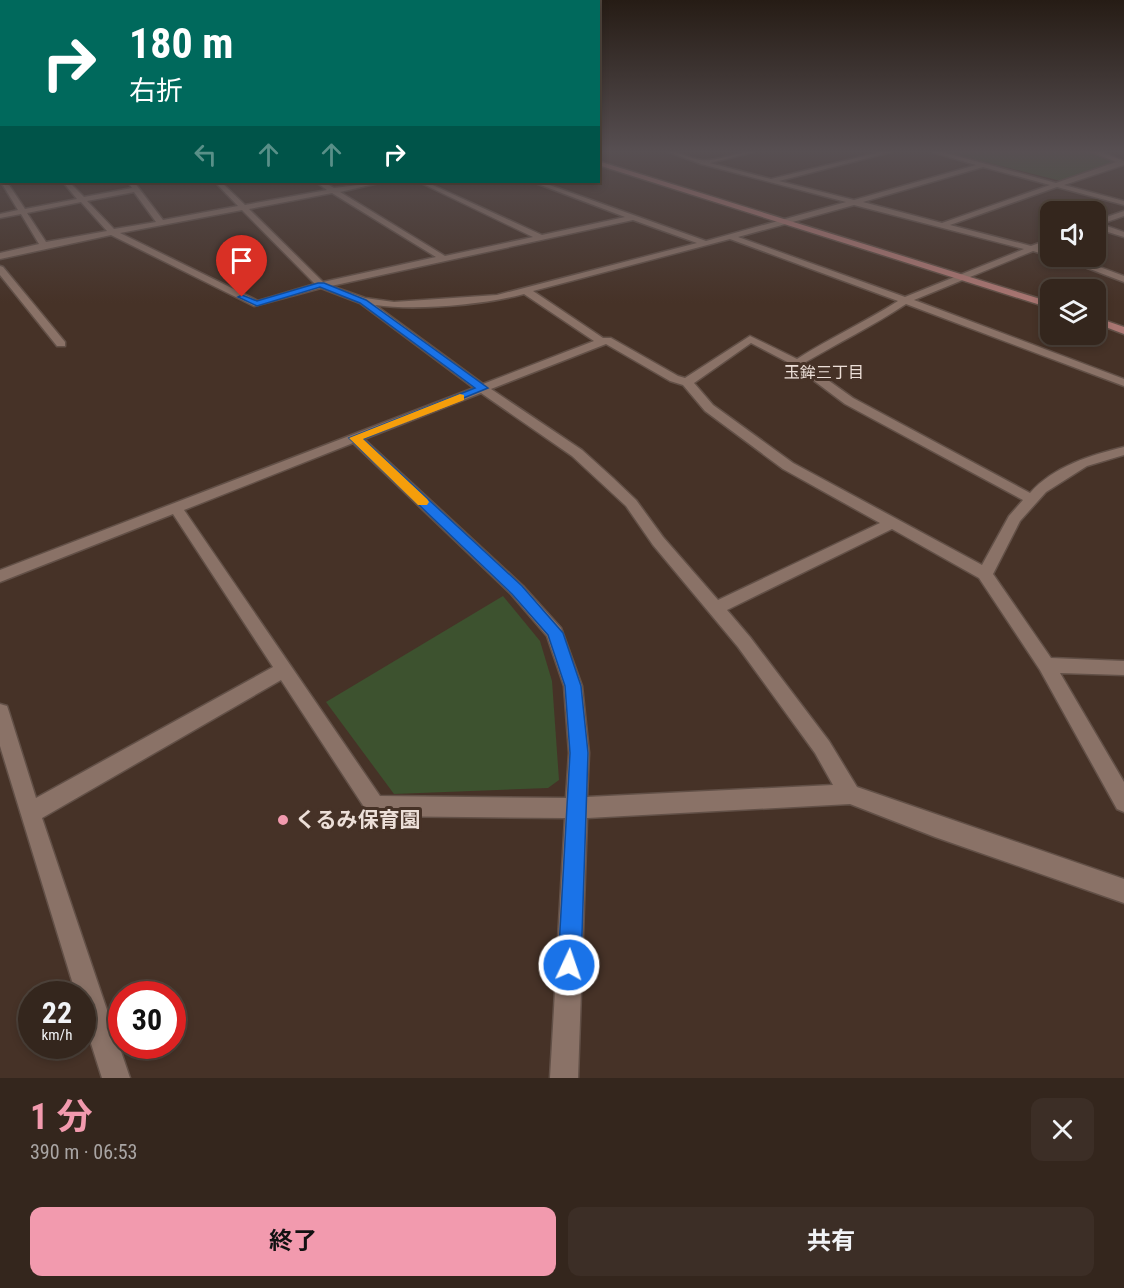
<!DOCTYPE html>
<html lang="ja">
<head>
<meta charset="utf-8">
<style>
	body { margin:0; font-family:"Roboto Condensed","Noto Sans JP",sans-serif; background:#3c2e26; color:#f1f3f6; height:100vh; display:flex; flex-direction:column; font-size:22px; white-space:nowrap }
	* { box-sizing:border-box; margin:0 }
	p { font-size:20px; color:#a9a5a4 }
	.icon { flex:none; width:33px; height:33px; fill:none; stroke:currentColor; stroke-width:2; stroke-linecap:round; stroke-linejoin:round }
	.map { position:relative; height:1078px; overflow:hidden }
	.sheet { display:flex; flex-direction:column; background:#34261d; flex:1 }
	.sheet>* { flex:none }
	.banner { position:absolute; left:0px; top:0px; width:600px; height:183px; box-shadow:0 3px 9px #0003,0 0 0 2px #4e433b; background:#00695c; color:#fff; overflow:hidden }
	.fabs { position:absolute; left:1040px; top:201px; display:grid; gap:12px }
	.fabs a { display:grid; place-items:center; width:66px; height:66px; border-radius:12px; background:#34261d; box-shadow:0 3px 9px #0003,0 0 0 2px #4e433b; font-size:30px }
	.speed { position:absolute; left:18px; top:981px; display:flex; gap:12px; font-size:30px; font-weight:700; text-align:center }
	.speed>* { display:grid; place-content:center; width:78px; height:78px; border-radius:50%; background:#34261d; box-shadow:0 3px 9px #0003,0 0 0 2px #4e433b; line-height:1 }
	.speed small { font-size:15px; font-weight:400 }
	.speed .limit { border:9px solid #d22; background:#fff; color:#111 }
	.pin { position:absolute; display:grid; place-items:center; width:51px; height:51px; color:#fff; margin:-62px -26px; border-radius:50% 50% 50% 0; rotate:-45deg; box-shadow:0 0 6px #0007 }
	.pin .icon { rotate:45deg }
	.me { position:absolute; width:66px; margin:-33px; rotate:3deg; stroke-linejoin:round; filter:drop-shadow(0 0 4px #0008) }
	.turn { display:flex; align-items:center; gap:21px; height:126px; padding:0 30px; font-size:27px }
	.turn .icon { width:78px; height:78px; stroke-width:2.5 }
	.turn b { display:block; font-size:42px; line-height:51px }
	.lanes { display:flex; align-items:center; height:57px; padding:0 30px; background:#0003; justify-content:center; gap:30px; direction:ltr }
	.lanes .off { opacity:.35 }
	.round { display:grid; place-items:center; flex:none; width:63px; height:63px; border-radius:12px; background:#3c2e26 }
	.overview { display:flex; align-items:center; justify-content:space-between; height:102px; padding:0 30px }
	h1 { font-size:36px; font-weight:700; line-height:45px; color:#f29aae }
	.button { display:flex; gap:12px; margin-top:auto; padding:12px 30px }
	.button a { flex:1; height:69px; border-radius:12px; background:#f29aae; color:#111; font-size:24px; font-weight:700; line-height:69px; text-align:center }
	.button a+a { background:#3c2e26; color:#f1f3f6 }
	.map>svg:first-child { display:block }
</style>
</head>
<body>
<div class="map">
<svg width="1124" height="1078" viewBox="0 0 1124 1078">
	<rect width="100%" height="100%" fill="#463227"/>
	<!-- green -->
	<g fill="#3d522f">
		<polygon points="946,152 1092,152 1117,161 1061,181"/>
		<polygon points="503,596 540,641 552,681 559,780 548,788 394,794 326,702"/>
	</g>
	<g fill="none" stroke-linecap="round" stroke-linejoin="round">
		<!-- street casing -->
		<g stroke="#625047" stroke-width="3">
			<g id="street">
				<path d="M669,152C681,152 690,159 701,160C715,162 737,152 753,152L710,163L771,179L880,152H891L779,181L854,200L976,165L932,152H942L1056,183L1116,162L1092,152H1101L1124,161V165L1064,185L1124,201V205L1057,187L950,225L1031,246L1050,239V244L1040,248L1050,250V256L1033,251L914,300L1124,379V386L906,304C873,326 838,343 804,363L853,398L1030,493C1054,466 1091,455 1124,447V455L1087,466L1046,492L1020,521L993,574L1051,658L1124,661V675L1060,673L1124,782V812L1117,809L1040,670L979,578L892,529L727,610L750,637L829,741L857,787L1124,879V903L935,837L850,804L587,818L578,1078H550L565,818L375,816L368,813L281,680L42,818L130,1078H102L82,1015V994H76L0,746V704L7,706L9,712L36,798L273,667L173,514L0,582V570L474,388L360,303L321,288L254,306L111,235L0,259V253L39,244L21,214L0,218V214L18,210L1,182H7L25,209L77,199L63,182H69L84,197L132,188L128,182H134L163,220L238,206L215,182H221L245,205L327,190L316,182H323L334,188L383,182L340,192L445,256L533,237L419,182H426L542,235L625,217L533,182H541L706,241L846,202L701,164ZM983,167L1050,185L942,223L863,202ZM134,192L156,222L114,229L87,201ZM332,193L436,257L323,282L249,209ZM81,202L107,231L46,242L27,213ZM854,205L1024,249L905,297L738,237ZM242,210L315,284L258,301L120,233ZM633,220L697,243L497,295L394,302L365,298L331,286ZM730,239L898,301C865,322 830,338 797,359L750,336L685,378L678,376L611,338H603L533,291ZM524,294L594,341L483,384L375,305C416,311 483,305 524,294ZM751,343L793,365L845,404L1023,500L1009,516L982,565L793,463L713,405L694,383ZM606,344L670,381L683,385L705,411L783,469L880,523L718,600L663,537L636,500L613,478L582,450L491,389ZM481,393L572,456L626,506L653,545L738,647L815,753L833,785L587,797L589,753L582,686L561,628L523,586L364,439ZM353,443L511,594L547,636L564,686L569,753L566,798L380,796L184,510Z"/>
				<polygon points="1124,211 1124,216 1101,224 1124,232 1124,237 1095,228 1095,221"/>
				<polygon points="1056,256 1070,256 1124,276 1124,282"/>
				<polygon points="0,266 3,267 65,342 65,346 57,346 0,275"/>
			</g>
		</g>
		<!-- secondary casing -->
		<g stroke="#625047" stroke-width="3">
			<g id="secondary">
				<polygon points="598,161 1050,302 1050,308 598,165"/>
				<polygon points="1095,317 1124,327 1124,334 1095,323"/>
			</g>
		</g>
		<!-- street -->
		<use href="#street" fill="#8a7267" fill-rule="evenodd"/>
		<!-- secondary -->
		<use href="#secondary" fill="#aa7672" fill-rule="evenodd"/>
	</g>
	<!-- sky -->
	<linearGradient id="sky" x2="0" y2="1"><stop stop-color="#261c15"/><stop offset="0.5" stop-color="#574f52"/><stop offset="1" stop-color="#574f52" stop-opacity="0"/></linearGradient>
	<rect width="1124" height="303" fill="url(#sky)"/>
	<!-- route -->
	<polygon fill="#1a73e8" stroke="#114b97" stroke-width="1.5" points="318,283 324,283 366,300 488,388 363,439 522,586 563,633 581,686 588,753 581,965 577,973 569,977 561,973 558,965 570,753 565,686 548,635 512,594 349,438 475,388 360,303 320,287 257,306 238,297 242,295 257,301"/>
	<!-- slow -->
	<polygon fill="#f59e0b" points="460,394 464,395 464,400 363,439 427,499 429,502 427,505 418,505 349,438"/>
	<!-- markers -->
	<circle fill="#f29aae" stroke="#463227" stroke-width="2" cx="283" cy="820" r="6"/>
	<g text-anchor="middle" dominant-baseline="central" stroke-width="6" stroke-linejoin="round" paint-order="stroke">
		<!-- far-neighbourhood labels -->
		<g font-size="16" fill="#ecdfd8" stroke="#463227">
			<text x="824" y="372">玉鉾三丁目</text>
		</g>
		<!-- near-poi labels -->
		<g font-size="21" font-weight="bold" fill="#ecdfd8" stroke="#463227" text-anchor="start">
			<text x="295" y="820">くるみ保育園</text>
		</g>
	</g>
</svg>
<div class="fabs">
<a><svg class="icon" aria-label="sound" viewBox="0 0 24 24"><path d="M4 9h4l5-4v14l-5-4H4zM17 9q2 3 0 6"/></svg></a>
<a><svg class="icon" aria-label="layers" viewBox="0 0 24 24"><path d="M12 4l9 5-9 5-9-5zM3 14l9 5 9-5"/></svg></a>
</div>
<div class="speed"><div>22<small>km/h</small></div><div class="limit">30</div></div>
<div class="pin" style="left:242px;top:297px;background:#d93025"><svg class="icon" aria-label="arrive" viewBox="0 0 24 24"><path d="M6 21V4h12l-3 4 3 4H6"/></svg></div>
<svg class="me" style="left:569px;top:965px" viewBox="-20 -20 40 40"><circle r="17" fill="#1a73e8" stroke="#fff" stroke-width="3"/><path d="M0-11L8 9 0 5-8 9z" fill="#fff"/></svg>
<div class="banner">
<div class="turn"><svg class="icon" aria-label="right" viewBox="0 0 24 24"><path d="M7 20v-9h11M14 6l5 5-5 5"/></svg><div><b>180 m</b>右折</div></div>
<div class="lanes"><svg class="icon off" aria-label="left" viewBox="0 0 24 24"><path d="M17 20v-9H6M10 6l-5 5 5 5"/></svg><svg class="icon off" aria-label="ahead" viewBox="0 0 24 24"><path d="M12 20V5M6 11l6-6 6 6"/></svg><svg class="icon off" aria-label="ahead" viewBox="0 0 24 24"><path d="M12 20V5M6 11l6-6 6 6"/></svg><svg class="icon" aria-label="right" viewBox="0 0 24 24"><path d="M7 20v-9h11M14 6l5 5-5 5"/></svg></div>
</div>
</div>
<section class="sheet">
<div class="overview"><div><h1>1 分</h1><p>390 m · 06:53</p></div><a class="round"><svg class="icon" aria-label="close" viewBox="0 0 24 24"><path d="M6 6l12 12M18 6L6 18"/></svg></a></div>
<div class="button"><a>終了</a><a>共有</a></div>
</section>
</body>
</html>
